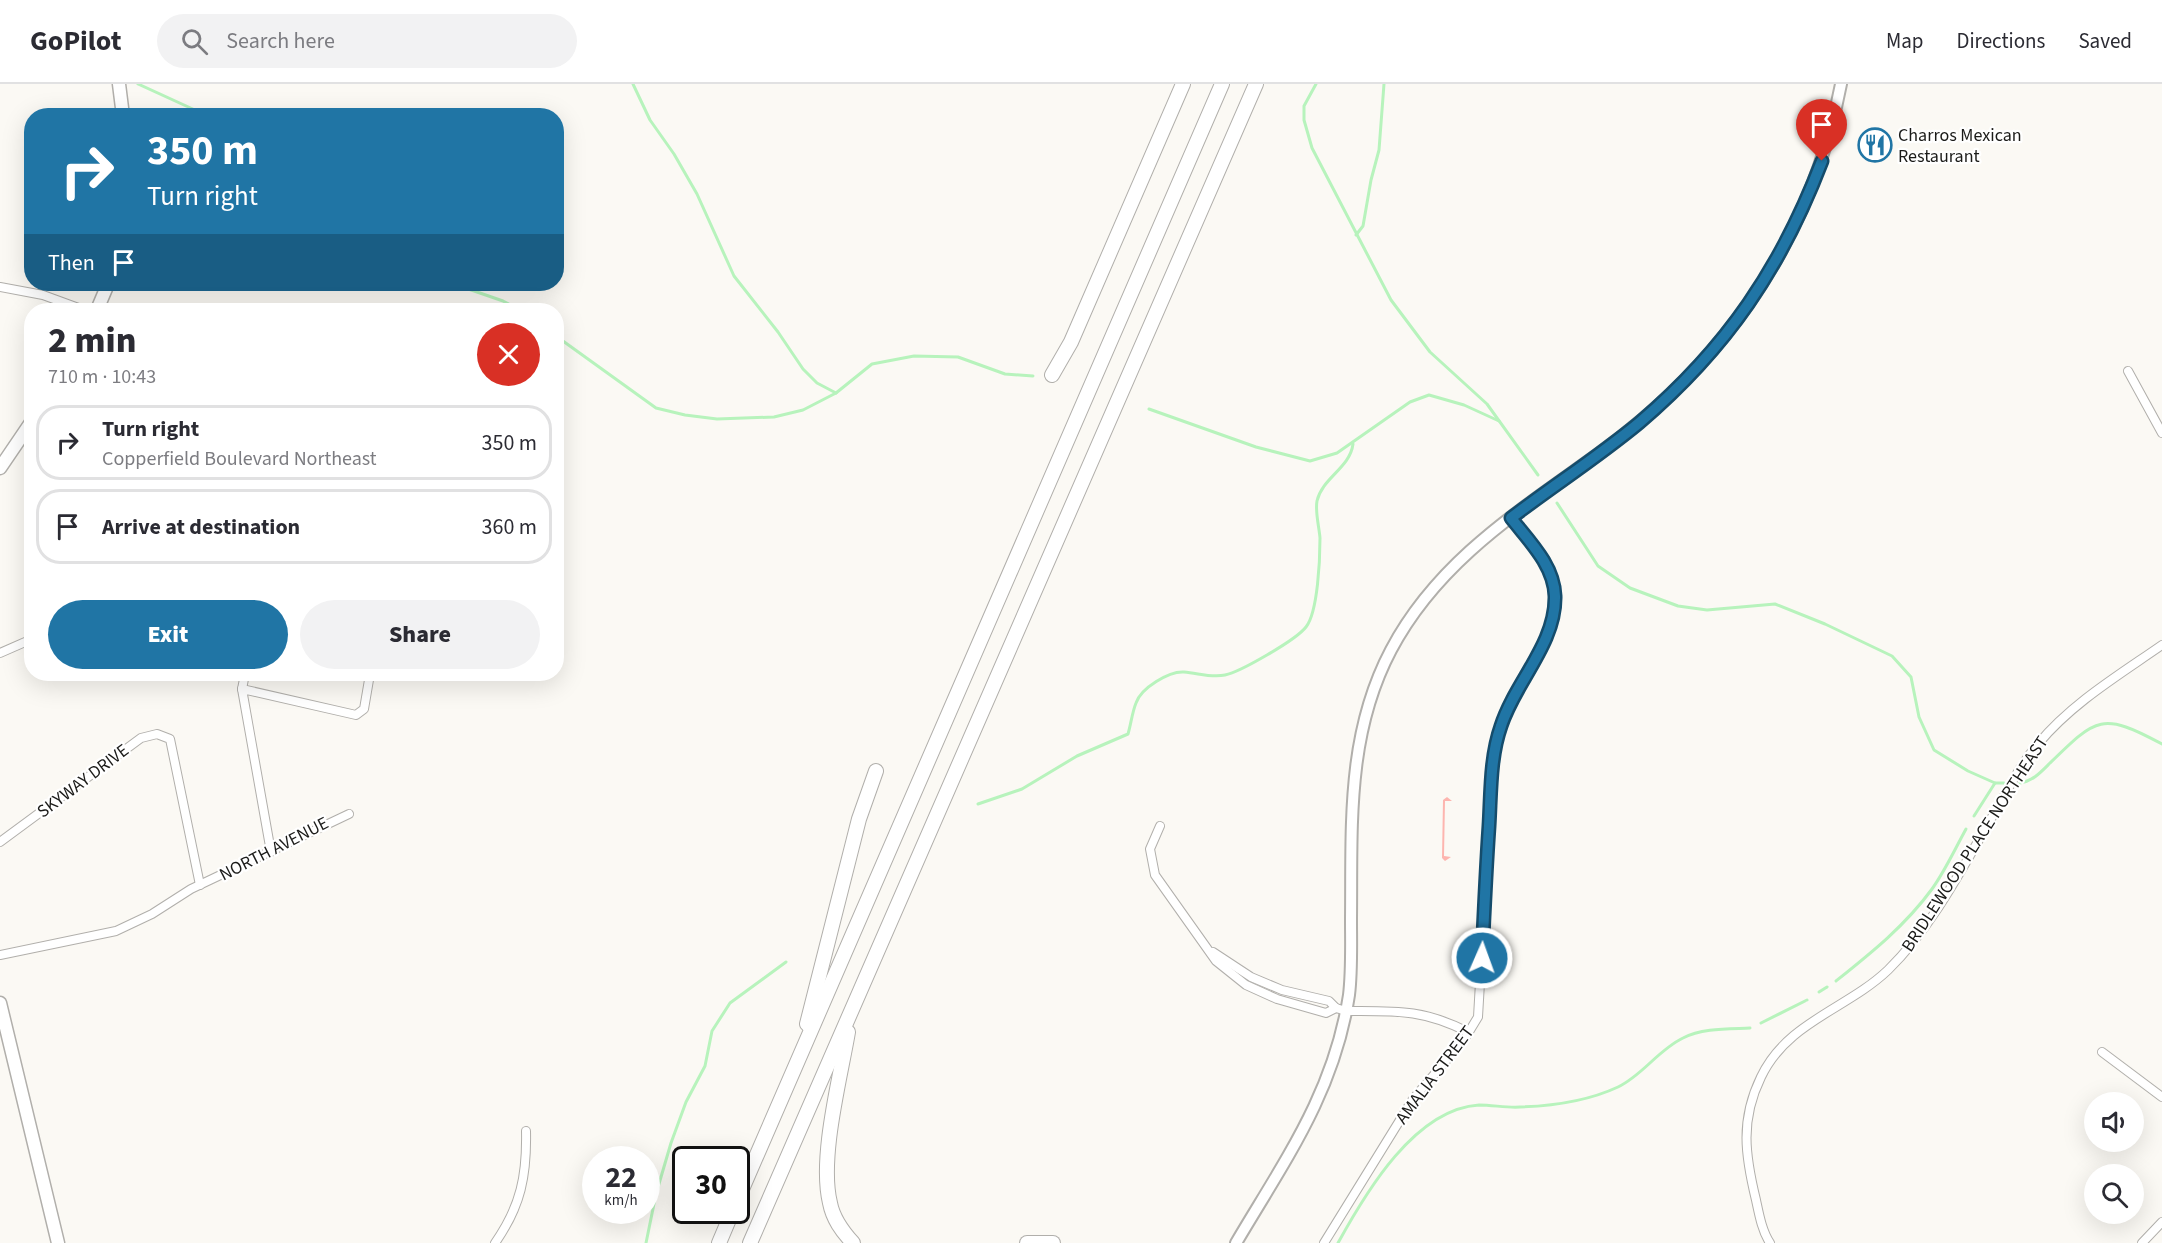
<!DOCTYPE html>
<html lang="en">
<head>
<meta charset="utf-8">
<style>
	body { margin:0; font-family:"Source Sans 3",sans-serif; background:#f2f2f3; color:#2b2b33; height:100vh; display:flex; flex-direction:column; font-size:22px; white-space:nowrap }
	* { box-sizing:border-box; margin:0 }
	p { font-size:20px; color:#7c7c81 }
	.icon { flex:none; width:33px; height:33px; fill:none; stroke:currentColor; stroke-width:2; stroke-linecap:round; stroke-linejoin:round }
	.map { position:relative; flex:1; overflow:hidden }
	.panel { position:absolute; left:24px; top:219px; width:540px; height:378px; display:flex; flex-direction:column; background:#fff; border-radius:24px; box-shadow:0 6px 24px #0002 }
	.panel>* { flex:none }
	.top-card { position:absolute; left:24px; top:24px; width:540px; height:183px; border-radius:24px; box-shadow:0 6px 24px #0002; background:#2075a5; color:#fff; overflow:hidden }
	.controls { position:absolute; left:2084px; top:1008px; display:grid; gap:12px }
	.controls a { display:grid; place-items:center; width:60px; height:60px; border-radius:50%; background:#fff; box-shadow:0 6px 24px #0002; font-size:30px }
	.speed { position:absolute; left:582px; top:1062px; display:flex; gap:12px; font-size:30px; font-weight:700; text-align:center }
	.speed>* { display:grid; place-content:center; width:78px; height:78px; border-radius:50%; background:#fff; box-shadow:0 6px 24px #0002; line-height:1 }
	.speed small { font-size:15px; font-weight:400 }
	.speed .limit { border:3px solid #111; border-radius:9px; background:#fff; color:#111 }
	.pin { position:absolute; display:grid; place-items:center; width:51px; height:51px; color:#fff; margin:-62px -26px; border-radius:50% 50% 50% 0; rotate:-45deg; box-shadow:0 0 6px #0007 }
	.pin .icon { rotate:45deg }
	.me { position:absolute; width:66px; margin:-33px; rotate:2deg; stroke-linejoin:round; filter:drop-shadow(0 0 4px #0008) }
	.turn { display:flex; align-items:center; gap:21px; height:126px; padding:0 24px; font-size:27px }
	.turn .icon { width:78px; height:78px; stroke-width:2.5 }
	.turn b { display:block; font-size:42px; line-height:51px }
	.then { display:flex; align-items:center; height:57px; padding:0 24px; background:#0003; gap:12px; font-size:22px }
	.round { display:grid; place-items:center; flex:none; width:63px; height:63px; border-radius:32px; background:#f2f2f3 }
	.overview { display:flex; align-items:center; justify-content:space-between; height:102px; padding:0 24px }
	h1 { font-size:36px; font-weight:800; line-height:45px }
	.action { display:flex; gap:12px; margin-top:auto; padding:12px 24px }
	.action a { flex:1; height:69px; border-radius:36px; background:#2075a5; color:#fff; font-size:24px; font-weight:800; line-height:69px; text-align:center }
	.action a+a { background:#f2f2f3; color:#2b2b33 }
	ul { padding:0; list-style:none }
	li { display:flex; align-items:center; gap:18px; height:75px; margin:0 12px 9px; padding:0 12px; border:3px solid #e1e1e2; border-radius:24px }
	li div { flex:1 }
	li b { display:block; font-size:22px }
	li em { font-style:normal }
	header { display:flex; align-items:center; gap:36px; box-sizing:border-box; height:84px; padding:0 30px; background:#fff; border-bottom:2px solid #e1e1e2 }
	header strong { font-size:28px }
	nav { display:flex; gap:33px; margin-inline-start:auto; font-size:21px }
	.search { width:420px; height:54px; background:#f2f2f3; display:flex; align-items:center; gap:15px; box-sizing:border-box; padding:0 21px; border-radius:33px; color:#7c7c81; font-size:22px }
	.map>svg:first-child { display:block }
</style>
</head>
<body>
<header>
<strong>GoPilot</strong>
<div class="search"><svg class="icon" aria-label="search" viewBox="0 0 24 24"><circle cx="10" cy="10" r="6"/><path d="M15 15l6 6"/></svg>Search here</div>
<nav><a>Map</a><a>Directions</a><a>Saved</a></nav>
</header>
<div class="map">
<svg width="2162" height="1159" viewBox="0 0 2162 1159">
	<rect width="100%" height="100%" fill="#fbf9f4"/>
	<!-- green -->
	<polygon fill="#fdb5af" points="1447,713 1452,717 1445,717 1444,772 1451,773 1445,777 1442,774 1443,716"/>
	<g fill="none" stroke-linecap="round" stroke-linejoin="round">
		<!-- stream -->
		<g stroke="#b7f3bc" stroke-width="3">
			<polyline points="138,0 208,32"/>
			<polyline points="633,0 650,36 674,70 697,110 734,192 778,248 803,285 817,299 836,309"/>
			<polyline points="1316,0 1304,22 1304,36 1312,64 1391,216 1430,268 1487,320 1538,391"/>
			<polyline points="1356,151 1363,142 1371,96 1379,66 1384,0"/>
			<polyline points="454,200 503,217 520,226"/>
			<polyline points="556,252 656,324 685,331 717,335 774,333 803,326 836,309 872,280 914,272 958,273 1005,290 1033,292"/>
			<polyline points="1149,325 1256,363 1310,377 1337,369 1410,318 1429,311 1464,321 1499,337"/>
			<polyline points="1557,419 1598,482 1630,504 1678,522 1707,526 1775,520 1825,540 1892,572 1911,593 1919,633 1934,666 1968,687 1995,699 2004,699"/>
			<path d="M2020,699C2033,697 2041,688 2050,679C2097,633 2102,628 2162,660"/>
			<path d="M978,720L1022,705L1077,672L1128,650C1131,640 1132,629 1136,619C1141,604 1169,587 1184,588C1198,589 1211,594 1225,591C1240,588 1296,556 1306,543C1318,528 1320,474 1320,454C1319,442 1315,428 1317,417C1322,394 1350,384 1353,360"/>
			<polyline points="1974,732 1995,699"/>
			<path d="M1836,897C1871,869 1905,842 1932,805C1945,787 1955,765 1966,745"/>
			<polyline points="1819,908 1827,903"/>
			<polyline points="1761,939 1807,916"/>
			<polyline points="646,1159 656,1110 671,1059 686,1018 705,982 712,947 730,919 786,878"/>
			<path d="M1338,1159C1366,1108 1415,1025 1479,1021C1493,1021 1507,1024 1520,1023C1552,1022 1588,1017 1618,1003C1643,991 1658,966 1683,954C1702,944 1728,945 1750,944"/>
		</g>
		<!-- street casing -->
		<g stroke="#b1afab" stroke-width="10">
			<g id="street">
				<polyline points="0,203 43,211 84,226"/>
				<polyline points="2128,287 2162,349"/>
				<polyline points="0,569 32,555"/>
				<polyline points="242,605 245,590"/>
				<polyline points="1160,742 1150,765 1155,791 1216,877 1246,901 1277,915 1326,929 1336,924"/>
				<polyline points="0,758 141,654 157,650 170,655 200,801"/>
				<polyline points="271,768 242,605 356,631 364,625 370,590"/>
				<path d="M1213,868L1251,893L1282,906L1329,917L1336,924L1346,927C1396,927 1423,925 1468,948"/>
				<polyline points="0,871 116,847 152,830 191,805 349,730"/>
				<polyline points="2102,968 2162,1013"/>
				<path d="M495,1159C521,1122 527,1091 526,1047"/>
				<path d="M1324,1159L1413,1015L1464,956L1478,933L1493,676C1496,664 1497,651 1502,640C1520,594 1569,542 1551,490C1543,469 1525,451 1511,434"/>
				<path d="M1770,1159C1762,1147 1759,1130 1756,1116C1745,1071 1740,1036 1761,993C1787,938 1847,925 1888,886C1935,840 1966,777 1999,721C2011,700 2022,678 2038,660C2072,619 2119,591 2162,561"/>
				<polyline points="2142,1159 2162,1138"/>
			</g>
		</g>
		<!-- secondary casing -->
		<g stroke="#b1afab" stroke-width="14">
			<path id="secondary" d="M1236,1159C1285,1076 1334,1009 1349,911C1352,886 1351,860 1351,835C1352,742 1346,651 1391,566C1438,477 1519,427 1598,370C1725,279 1811,155 1841,0"/>
		</g>
		<!-- primary casing -->
		<g stroke="#b1afab" stroke-width="15">
			<g id="primary">
				<polyline points="119,0 123,32"/>
				<polyline points="97,226 108,200"/>
				<polyline points="0,384 32,337"/>
				<polyline points="0,919 58,1159"/>
			</g>
		</g>
		<!-- highway casing -->
		<g stroke="#b1afab" stroke-width="16">
			<g id="highway">
				<polyline points="1052,291 1071,258 1183,0"/>
				<polyline points="807,940 859,735 876,687"/>
				<path d="M848,948C840,995 819,1074 830,1119C833,1135 842,1147 853,1159"/>
				<polyline points="736,1119 1222,0"/>
				<polyline points="719,1159 733,1126"/>
				<polyline points="750,1159 1256,0"/>
				<polyline points="1027,1159 1053,1159"/>
			</g>
		</g>
		<!-- street -->
		<use href="#street" stroke="#fff" stroke-width="8"/>
		<!-- secondary -->
		<use href="#secondary" stroke="#fff" stroke-width="10"/>
		<!-- primary -->
		<use href="#primary" stroke="#fff" stroke-width="12"/>
		<!-- highway -->
		<use href="#highway" stroke="#fff" stroke-width="14"/>
	</g>
	<g fill="none" stroke-linecap="round" stroke-linejoin="round">
		<!-- route casing -->
		<g stroke="#154c6b" stroke-width="15">
			<path id="route" d="M1482,874C1484,830 1486,786 1489,742C1491,709 1490,673 1501,642C1515,598 1556,560 1555,512C1554,481 1529,457 1511,434C1553,402 1598,373 1639,339C1727,264 1781,184 1822,77"/>
		</g>
		<!-- route -->
		<use href="#route" stroke="#2075a5" stroke-width="10"/>
	</g>
	<!-- icons -->
	<defs>
		<g id="restaurant-ring" transform="scale(1.725)"><circle r="9.5" fill="#fff" stroke="#2075a5" stroke-width="1.5"/><path d="M-5-6h1v4h1v-4h1v4h1v-4h1v5L-1.5 .5V6h-2V.5L-5-1ZM5-6V6H3V1.5H1.5Q1.5-4 5-6Z" fill="#2075a5"/></g>
	</defs>
	<g fill-rule="evenodd">
		<use href="#restaurant-ring" x="1875" y="61"/>
	</g>
	<g text-anchor="middle" dominant-baseline="central" stroke-width="4.5" stroke-linejoin="round" paint-order="stroke">
		<!-- poi labels -->
		<g font-size="18" fill="#1b1b19" stroke="#fff" text-anchor="start">
			<text x="1898" y="51">Charros Mexican<tspan x="1898" dy="21">Restaurant</tspan></text>
		</g>
		<!-- street labels -->
		<g font-size="18" fill="#1b1b19" stroke="#fff">
			<text transform="translate(83 697) rotate(-37)">SKYWAY DRIVE</text>
			<text transform="translate(1975 760) rotate(-57)">BRIDLEWOOD PLACE NORTHEAST</text>
			<text transform="translate(274 765) rotate(-27)">NORTH AVENUE</text>
			<text transform="translate(1435 991) rotate(-53)">AMALIA STREET</text>
		</g>
	</g>
</svg>
<div class="controls">
<a><svg class="icon" aria-label="sound" viewBox="0 0 24 24"><path d="M4 9h4l5-4v14l-5-4H4zM17 9q2 3 0 6"/></svg></a>
<a><svg class="icon" aria-label="search" viewBox="0 0 24 24"><circle cx="10" cy="10" r="6"/><path d="M15 15l6 6"/></svg></a>
</div>
<div class="speed"><div>22<small>km/h</small></div><div class="limit">30</div></div>
<div class="pin" style="left:1822px;top:77px;background:#d93025"><svg class="icon" aria-label="arrive" viewBox="0 0 24 24"><path d="M6 21V4h12l-3 4 3 4H6"/></svg></div>
<svg class="me" style="left:1482px;top:874px" viewBox="-20 -20 40 40"><circle r="17" fill="#2075a5" stroke="#fff" stroke-width="3"/><path d="M0-11L8 9 0 5-8 9z" fill="#fff"/></svg>
<div class="top-card">
<div class="turn"><svg class="icon" aria-label="right" viewBox="0 0 24 24"><path d="M7 20v-9h11M14 6l5 5-5 5"/></svg><div><b>350 m</b>Turn right</div></div>
<div class="then">Then<svg class="icon" aria-label="arrive" viewBox="0 0 24 24"><path d="M6 21V4h12l-3 4 3 4H6"/></svg></div>
</div>
<section class="panel">
<div class="overview"><div><h1>2 min</h1><p>710 m · 10:43</p></div><a class="round" style="background:#d93025;color:#fff"><svg class="icon" aria-label="close" viewBox="0 0 24 24"><path d="M6 6l12 12M18 6L6 18"/></svg></a></div>
<ul>
<li><svg class="icon" aria-label="right" viewBox="0 0 24 24"><path d="M7 20v-9h11M14 6l5 5-5 5"/></svg><div><b>Turn right</b><p>Copperfield Boulevard Northeast</p></div><em>350 m</em></li>
<li><svg class="icon" aria-label="arrive" viewBox="0 0 24 24"><path d="M6 21V4h12l-3 4 3 4H6"/></svg><div><b>Arrive at destination</b></div><em>360 m</em></li>
</ul>
<div class="action"><a>Exit</a><a>Share</a></div>
</section>
</div>
</body>
</html>
